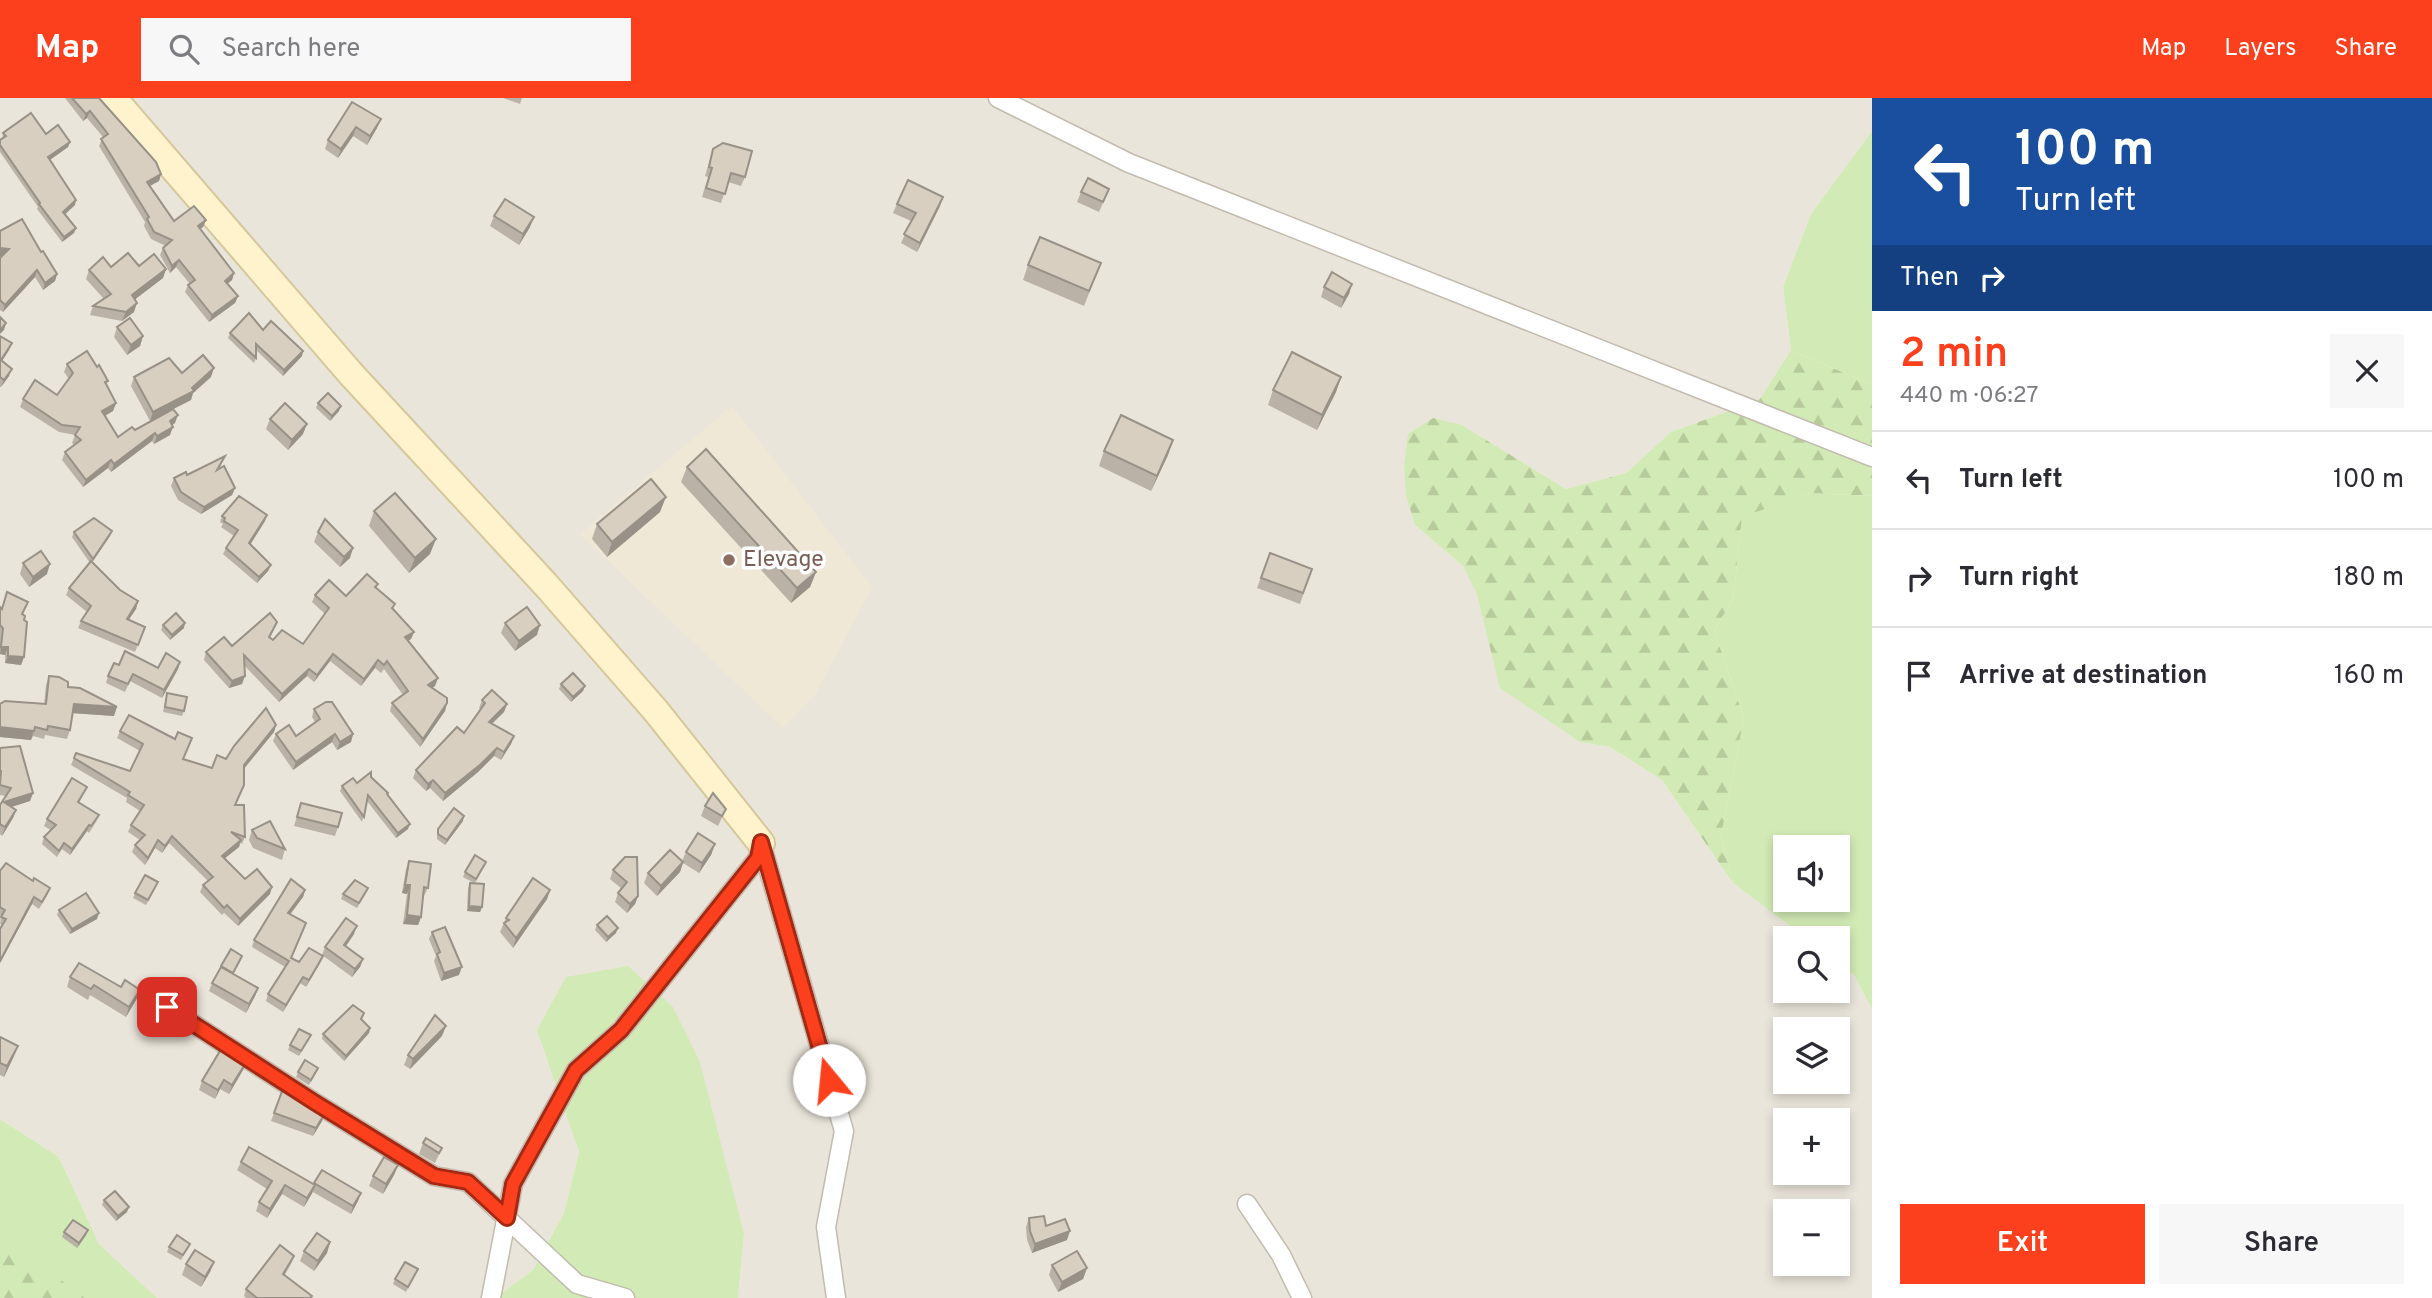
<!DOCTYPE html>
<html lang="en">
<head>
<meta charset="utf-8">
<style>
	body { margin:0; font-family:Overpass,sans-serif; background:#f7f7f7; color:#2b2b33; height:100vh; display:flex; flex-direction:column; font-size:26px; white-space:nowrap }
	* { box-sizing:border-box; margin:0 }
	p { font-size:23px; color:#7c7c81 }
	.icon { flex:none; width:38px; height:38px; fill:none; stroke:currentColor; stroke-width:2; stroke-linecap:round; stroke-linejoin:round }
	.map { position:relative; flex:1; overflow:hidden }
	.details { display:flex; flex-direction:column; background:#fff; width:560px }
	.details>* { flex:none }
	.banner { background:#1a4fa0; color:#fff; overflow:hidden }
	.tools { position:absolute; left:1773px; top:737px; display:grid; gap:14px }
	.tools a { display:grid; place-items:center; width:77px; height:77px; border-radius:0px; background:#fff; box-shadow:0 4px 10px #0003; font-size:35px }
	.pin { position:absolute; display:grid; place-items:center; width:60px; height:60px; color:#fff; margin:-30px; border-radius:14px; box-shadow:0 4px 10px #0006 }
	.me { position:absolute; width:77px; margin:-38px; rotate:343deg; stroke-linejoin:round; filter:drop-shadow(0 0 5px #0008) }
	.turn { display:flex; align-items:center; gap:24px; height:147px; padding:0 28px; font-size:32px }
	.turn .icon { width:91px; height:91px; stroke-width:2.5 }
	.turn b { display:block; font-size:49px; line-height:60px }
	.then { display:flex; align-items:center; height:66px; padding:0 28px; background:#0003; gap:14px; font-size:26px }
	.round { display:grid; place-items:center; flex:none; width:74px; height:74px; border-radius:0px; background:#f7f7f7 }
	.head { display:flex; align-items:center; justify-content:space-between; height:119px; padding:0 28px }
	h1 { font-size:42px; font-weight:600; line-height:52px; color:#fc3f1d }
	.primary-button { display:flex; gap:14px; margin-top:auto; padding:14px 28px }
	.primary-button a { flex:1; height:80px; border-radius:0px; background:#fc3f1d; color:#fff; font-size:28px; font-weight:600; line-height:80px; text-align:center }
	.primary-button a+a { background:#f7f7f7; color:#2b2b33 }
	ul { padding:0; list-style:none }
	li { display:flex; align-items:center; gap:21px; height:98px; padding:0 28px; border-top:2px solid #e1e1e2 }
	li div { flex:1 }
	li b { display:block; font-size:26px }
	li em { font-style:normal }
	header { display:flex; align-items:center; gap:42px; box-sizing:border-box; height:98px; padding:0 35px; background:#fc3f1d; color:#fff }
	header strong { font-size:33px }
	nav { display:flex; gap:38px; margin-inline-start:auto; font-size:24px }
	.search { width:490px; height:63px; background:#f7f7f7; display:flex; align-items:center; gap:18px; box-sizing:border-box; padding:0 24px; border-radius:0px; color:#7c7c81; font-size:26px }
	main { display:flex; flex:1; min-height:0 }
	.map>svg:first-child { display:block }
</style>
</head>
<body>
<header>
<strong>Map</strong>
<div class="search"><svg class="icon" aria-label="search" viewBox="0 0 24 24"><circle cx="10" cy="10" r="6"/><path d="M15 15l6 6"/></svg>Search here</div>
<nav><a>Map</a><a>Layers</a><a>Share</a></nav>
</header>
<main>
<div class="map">
<svg width="1872" height="1200" viewBox="0 0 1872 1200">
	<defs>
		<pattern id="forest-firs" width="22" height="20" patternUnits="userSpaceOnUse" patternTransform="scale(1.75)"><rect width="22" height="20" fill="#d2eab5"/><path d="M5 1l3.5 6h-7zM16 11l3.5 6h-7z" fill="#b6ca9c"/></pattern>
	</defs>
	<rect width="100%" height="100%" fill="#f6f3ec"/>
	<!-- residential -->
	<path fill="#eae5da" fill-rule="evenodd" d="M0,0H1872V33L1811,116L1783,189L1791,252L1759,302L1671,334L1626,375L1566,391L1462,327L1415,427L1463,468L1477,497L1501,590L1580,644L1610,649L1662,682L1733,785L1806,840H1785V892H1838V864L1854,877L1872,911V1200H738L744,1136L538,932L579,1054L564,1115L533,1172L495,1200H157L99,1146L59,1059L0,1021ZM1785,931H1838V984H1785ZM1785,1022H1838V1074H1785ZM1785,1113H1838V1166H1785Z"/>
	<!-- education -->
	<polygon fill="#efe8d6" points="732,308 872,489 816,595 783,630 580,436"/>
	<!-- green -->
	<g fill="#d2eab5" fill-rule="evenodd">
		<polygon points="1872,33 1872,287 1791,252 1783,189 1811,116"/>
		<path d="M1810,395L1872,398V911L1854,877L1838,864V840H1806L1733,785L1721,738L1744,620L1714,532L1733,502L1742,418ZM1785,749H1838V802H1785Z"/>
		<polygon points="628,868 673,909 700,964 744,1136 738,1200 495,1200 533,1172 564,1115 579,1054 537,932 566,879"/>
		<polygon points="0,1021 59,1059 99,1146 157,1200 84,1200 0,1141"/>
	</g>
	<!-- forest -->
	<g fill="url(#forest-firs)">
		<polygon points="1791,252 1872,287 1872,398 1810,395 1742,419 1733,502 1714,532 1744,620 1721,738 1733,785 1662,682 1610,649 1580,644 1500,590 1477,497 1463,468 1415,427 1406,397 1404,367 1408,336 1433,320 1462,327 1566,391 1626,375 1671,334 1759,302"/>
		<polygon points="0,1141 81,1196 84,1200 0,1200"/>
	</g>
	<g fill="none" stroke-linecap="round" stroke-linejoin="round">
		<!-- street casing -->
		<g stroke="#c2bbae" stroke-width="21">
			<g id="street">
				<polyline points="998,0 1129,65 1872,359"/>
				<polyline points="761,745 844,1033 826,1129 836,1200"/>
				<polyline points="167,909 314,1004 434,1078 468,1084 577,1186 625,1200"/>
				<polyline points="1247,1106 1281,1157 1302,1200"/>
				<polyline points="491,1200 513,1086 576,972 621,932 758,760 761,745"/>
			</g>
		</g>
		<!-- secondary casing -->
		<g stroke="#d6c79b" stroke-width="30">
			<polyline id="secondary" points="113,0 351,276 546,487 656,613 761,745"/>
		</g>
		<!-- street -->
		<use href="#street" stroke="#fff" stroke-width="18"/>
		<!-- secondary -->
		<use href="#secondary" stroke="#fff3cd" stroke-width="26"/>
	</g>
	<!-- wall -->
	<g fill="#bab2a6">
		<polygon points="65,0 99,0 161,76 159,83 150,88 174,123 206,122 203,129 200,131 234,175 232,182 227,186 238,198 235,205 209,224 185,194 188,187 190,186 176,169 170,175 160,157 163,150 166,148 151,141 144,128 145,124 99,48 103,39 87,20 83,23"/>
		<polygon points="503,0 522,0 520,6"/>
		<polygon points="352,4 377,30 367,47 353,38 338,60 325,51 328,42"/>
		<polygon points="3,35 46,36 70,44 68,49 50,62 75,107 65,116 76,130 74,135 62,144 37,111 38,109 0,54 0,42 2,41"/>
		<polygon points="713,51 745,79 741,88 728,84 721,105 702,99 708,79 705,78"/>
		<polygon points="1109,91 1099,114 1077,104 1081,94"/>
		<polygon points="897,106 940,108 917,154 901,145 911,123 893,115"/>
		<polygon points="494,118 530,129 519,147 490,128"/>
		<polygon points="41,154 57,176 55,183 43,192 35,179 3,214 0,212 0,160 2,158 0,158"/>
		<polygon points="1028,167 1095,180 1084,208 1023,182"/>
		<polygon points="139,168 166,171 163,180 135,201 134,214 122,223 90,217 93,208 104,201 86,181 89,172"/>
		<polygon points="1352,186 1349,196 1341,210 1321,199 1324,189"/>
		<polygon points="117,229 143,238 140,248 127,257 114,239"/>
		<polygon points="263,232 303,253 302,258 283,278 256,252 256,260 254,265 228,240 230,235"/>
		<polygon points="0,238 9,252 2,263 9,278 1,289 0,289"/>
		<polygon points="67,266 97,269 108,283 106,288 116,305 113,313 105,318 118,339 135,332 171,312 150,323 131,288 134,279 182,275 211,279 193,295 191,302 173,311 175,325 172,327 170,337 154,346 152,343 111,374 108,370 83,389 62,362 65,354 74,347 72,345 75,337 59,334 20,309 23,301 57,297 69,281 64,274"/>
		<polygon points="1341,279 1336,294 1317,332 1268,307 1273,292"/>
		<polygon points="318,305 339,313 330,323 316,310"/>
		<polygon points="270,321 303,336 288,352 266,331"/>
		<polygon points="1173,342 1168,357 1151,393 1099,368 1104,353"/>
		<polygon points="225,358 219,371 235,390 232,397 201,416 178,402 171,388 174,380 187,377"/>
		<polygon points="687,369 816,474 810,489 791,505 681,384"/>
		<polygon points="374,413 430,456 409,475 369,428"/>
		<polygon points="660,414 607,459 592,441 597,426"/>
		<polygon points="222,418 265,423 250,446 271,467 268,473 257,485 223,456 226,450 234,438 221,429 223,426 220,424"/>
		<polygon points="112,433 110,438 92,464 120,492 138,503 136,511 128,522 145,529 135,554 78,530 81,523 87,514 66,497 69,490 90,465 72,439 74,434"/>
		<polygon points="318,434 350,460 340,469 314,444"/>
		<polygon points="1270,455 1312,471 1300,506 1257,490"/>
		<polygon points="23,465 47,476 29,489 20,476"/>
		<polygon points="378,486 376,490 395,506 393,511 414,534 411,541 408,543 438,580 435,588 432,590 447,605 445,613 420,649 390,613 392,605 403,597 384,571 381,575 375,570 361,588 330,563 314,584 307,578 279,604 245,568 242,586 229,590 204,562 206,554 232,548 277,524 270,540 273,542 303,546 325,516 312,504 315,497 346,498"/>
		<polygon points="7,494 28,504 23,516 24,559 21,567 5,565 5,557 0,556 0,509 2,510"/>
		<polygon points="505,525 537,537 515,553 501,535"/>
		<polygon points="163,527 184,530 170,542 161,532"/>
		<polygon points="180,564 178,571 162,600 130,583 125,594 106,585 108,578 119,567 158,570"/>
		<polygon points="49,578 114,618 72,615 70,632 67,641 45,637 44,641 33,638 31,642 0,639 0,606 44,606 46,587"/>
		<polygon points="561,586 585,588 583,593 571,604 559,591"/>
		<polygon points="167,595 184,613 182,618 163,614"/>
		<polygon points="482,602 507,606 504,614 492,626 514,638 511,646 501,662 494,658 478,674 443,703 430,690 426,693 413,680 416,672 464,635 481,611 479,610"/>
		<polygon points="314,611 353,636 351,644 337,652 332,644 293,672 273,643 276,636 296,638 315,624 312,619"/>
		<polygon points="276,627 274,634 244,671 236,707 245,739 242,746 240,745 239,749 225,760 245,781 270,796 238,828 224,815 222,817 200,794 203,787 208,783 169,745 162,755 155,750 145,767 132,754 135,747 140,742 128,734 131,727 140,713 126,704 127,700 71,667 76,655 130,673 140,653 117,640 120,633 183,661 212,670"/>
		<polygon points="0,650 33,695 30,703 12,709 16,712 13,720 2,738 0,736 0,707 6,698 0,697"/>
		<polygon points="371,679 387,697 408,731 396,740 367,703 362,724 340,693 342,688 357,685"/>
		<polygon points="87,689 79,705 99,717 96,724 89,735 87,733 70,757 62,751 57,759 42,746 44,739 51,732 44,728 47,721"/>
		<polygon points="301,705 338,729 335,738 294,728"/>
		<polygon points="705,708 726,711 718,728 701,718"/>
		<polygon points="463,723 445,747 437,741 437,736 438,731"/>
		<polygon points="252,732 285,751 282,762 253,750 249,742"/>
		<polygon points="715,746 711,757 699,775 683,765 680,774 657,798 644,785 648,775 682,763 686,754"/>
		<polygon points="625,759 638,798 635,806 627,815 615,804 618,795 622,791 610,781 613,772"/>
		<polygon points="409,763 428,790 424,798 423,798 421,819 418,827 403,826 407,796 402,795 406,771"/>
		<polygon points="486,764 475,785 482,809 480,814 467,813 468,790 470,785 474,785 463,779 465,774"/>
		<polygon points="0,773 33,783 50,790 48,796 39,811 32,806 0,865 0,831 2,827 0,826 1,818 0,817"/>
		<polygon points="156,789 146,807 133,800 135,795"/>
		<polygon points="305,792 303,799 290,816 292,860 299,864 320,865 306,889 300,885 283,914 266,903 268,896 285,869 252,849 254,842"/>
		<polygon points="550,792 547,801 513,850 500,834 506,820"/>
		<polygon points="366,795 357,810 341,801 343,796"/>
		<polygon points="59,812 97,821 70,836 57,817"/>
		<polygon points="597,827 616,835 606,844 595,832"/>
		<polygon points="432,834 459,877 441,883 434,863 436,858 429,841"/>
		<polygon points="354,836 346,848 363,861 360,869 352,879 322,857 325,849"/>
		<polygon points="240,863 233,876 258,890 255,898 246,915 209,893 212,885"/>
		<polygon points="70,879 121,889 140,892 136,902 126,919 90,897 88,902 67,889"/>
		<polygon points="362,922 370,930 369,935 344,963 322,941 323,936"/>
		<polygon points="442,938 410,971 404,967 408,957"/>
		<polygon points="0,939 14,958 4,979 0,977"/>
		<polygon points="309,942 299,958 288,952 290,947"/>
		<polygon points="247,963 243,972 229,996 220,991 215,1001 199,992 202,983"/>
		<polygon points="298,974 316,975 309,987 296,979"/>
		<polygon points="284,988 325,1015 322,1023 313,1038 271,1023"/>
		<polygon points="423,1045 442,1050 435,1065 419,1056"/>
		<polygon points="241,1064 314,1086 322,1072 361,1095 358,1103 351,1116 313,1094 304,1109 282,1096 267,1120 256,1113 259,1104 267,1091 237,1072"/>
		<polygon points="398,1067 394,1077 383,1096 369,1088 373,1078"/>
		<polygon points="104,1102 127,1114 116,1123 102,1107"/>
		<polygon points="1029,1120 1046,1128 1067,1142 1032,1155 1027,1142 1026,1129"/>
		<polygon points="64,1134 86,1137 77,1150 62,1139"/>
		<polygon points="330,1144 327,1155 314,1173 300,1163 304,1153"/>
		<polygon points="190,1146 181,1162 167,1154 169,1149"/>
		<polygon points="294,1158 292,1164 285,1177 311,1200 246,1200 244,1198 246,1191"/>
		<polygon points="186,1166 210,1174 201,1189 182,1177"/>
		<polygon points="1052,1167 1087,1170 1083,1181 1058,1194 1049,1177"/>
		<polygon points="418,1171 406,1194 393,1186 395,1181"/>
	</g>
	<!-- shaded-wall -->
	<g fill="#979187">
		<polygon points="90,13 87,20 83,23 86,16"/>
		<polygon points="381,21 377,30 367,47 370,38"/>
		<polygon points="356,29 353,38 338,60 341,51"/>
		<polygon points="70,44 68,49 47,64 48,59"/>
		<polygon points="161,76 159,83 144,91 147,84"/>
		<polygon points="943,99 940,108 917,154 920,145"/>
		<polygon points="76,102 75,107 62,119 63,114"/>
		<polygon points="534,119 530,129 519,147 523,136"/>
		<polygon points="206,122 203,129 195,135 198,128"/>
		<polygon points="76,130 74,135 62,144 64,139"/>
		<polygon points="0,150 9,151 7,158 0,158"/>
		<polygon points="179,162 176,169 170,175 172,168"/>
		<polygon points="166,171 163,180 129,206 132,197"/>
		<polygon points="37,172 35,179 3,214 5,207"/>
		<polygon points="234,175 232,182 222,190 225,183"/>
		<polygon points="57,176 55,183 43,192 45,185"/>
		<polygon points="1352,186 1349,196 1341,210 1344,200"/>
		<polygon points="238,198 235,205 209,224 212,217"/>
		<polygon points="137,205 134,214 122,223 126,214"/>
		<polygon points="6,225 4,232 0,236 0,232"/>
		<polygon points="143,238 140,248 127,257 131,247"/>
		<polygon points="12,245 9,252 0,266 0,264"/>
		<polygon points="303,253 302,258 283,278 284,272"/>
		<polygon points="214,270 211,279 193,295 191,302 150,323 153,314 192,290"/>
		<polygon points="12,271 9,278 1,289 4,282"/>
		<polygon points="1341,279 1336,294 1317,332 1322,317"/>
		<polygon points="116,305 113,313 99,321 102,313"/>
		<polygon points="341,308 339,313 330,323 332,318"/>
		<polygon points="178,317 175,325 167,331 170,323"/>
		<polygon points="307,326 303,336 288,352 292,342"/>
		<polygon points="173,329 170,337 154,346 157,338"/>
		<polygon points="155,335 152,343 111,374 114,366"/>
		<polygon points="1173,342 1168,357 1151,393 1157,378"/>
		<polygon points="111,362 108,370 83,389 86,382"/>
		<polygon points="235,390 232,397 201,416 204,409"/>
		<polygon points="666,399 660,414 607,459 612,444"/>
		<polygon points="267,417 265,423 247,452 249,445"/>
		<polygon points="112,433 110,438 91,466 93,461"/>
		<polygon points="436,441 430,456 409,475 415,460"/>
		<polygon points="353,450 350,460 340,469 344,459"/>
		<polygon points="50,466 47,476 29,489 33,479"/>
		<polygon points="271,467 268,473 257,485 259,479"/>
		<polygon points="816,474 810,489 791,505 797,490"/>
		<polygon points="138,503 136,511 124,529 127,521"/>
		<polygon points="185,525 184,530 170,542 172,537"/>
		<polygon points="540,527 537,537 515,553 519,543"/>
		<polygon points="414,534 411,541 403,546 405,539"/>
		<polygon points="1,549 8,549 5,557 0,556"/>
		<polygon points="333,556 330,563 314,584 317,577"/>
		<polygon points="8,558 24,559 21,567 5,565"/>
		<polygon points="378,562 375,570 361,588 364,581"/>
		<polygon points="180,564 178,571 162,600 164,592"/>
		<polygon points="309,571 307,578 279,604 282,596"/>
		<polygon points="245,578 242,586 229,590 232,583"/>
		<polygon points="438,580 435,588 426,594 428,587"/>
		<polygon points="585,588 583,593 571,604 573,599"/>
		<polygon points="447,605 445,613 420,649 423,641"/>
		<polygon points="74,606 117,609 114,618 71,615"/>
		<polygon points="507,606 504,614 486,631 489,624"/>
		<polygon points="276,627 274,634 241,674 244,667"/>
		<polygon points="0,629 34,633 31,642 0,639"/>
		<polygon points="335,636 332,644 293,672 296,664"/>
		<polygon points="353,636 351,644 337,652 340,644"/>
		<polygon points="514,638 511,646 501,662 504,654"/>
		<polygon points="497,650 494,658 478,674 443,703 445,695"/>
		<polygon points="433,682 430,690 426,693 428,686"/>
		<polygon points="33,695 30,703 1,712 4,704"/>
		<polygon points="16,712 13,720 2,738 5,729"/>
		<polygon points="464,718 463,723 445,747 447,742"/>
		<polygon points="410,726 408,731 396,740 398,735"/>
		<polygon points="89,727 87,733 70,757 72,751"/>
		<polygon points="172,738 169,745 162,755 165,748"/>
		<polygon points="158,742 155,750 145,767 148,760"/>
		<polygon points="241,742 239,749 219,765 222,758"/>
		<polygon points="715,746 711,757 699,775 702,765"/>
		<polygon points="683,764 680,774 657,798 661,788"/>
		<polygon points="405,787 410,787 407,796 402,795"/>
		<polygon points="272,789 270,796 238,828 240,821"/>
		<polygon points="305,792 303,799 286,822 288,815"/>
		<polygon points="550,792 547,801 513,850 516,840"/>
		<polygon points="638,798 635,806 627,815 630,806"/>
		<polygon points="34,799 32,806 0,865 0,863"/>
		<polygon points="469,808 482,809 480,814 467,813"/>
		<polygon points="99,815 97,821 70,836 72,831"/>
		<polygon points="407,817 421,819 418,827 403,826"/>
		<polygon points="357,828 354,836 341,855 344,847"/>
		<polygon points="618,830 616,835 606,844 608,839"/>
		<polygon points="323,858 320,865 306,889 309,882"/>
		<polygon points="363,861 360,869 352,879 355,871"/>
		<polygon points="462,869 459,877 441,883 444,875"/>
		<polygon points="303,879 300,885 283,914 286,907"/>
		<polygon points="258,890 255,898 246,915 249,906"/>
		<polygon points="140,892 136,902 126,919 129,909"/>
		<polygon points="446,928 442,938 410,971 413,961"/>
		<polygon points="370,930 369,935 344,963 346,958"/>
		<polygon points="18,948 14,958 4,979 7,968"/>
		<polygon points="247,963 243,972 229,996 232,987"/>
		<polygon points="224,982 220,991 215,1001 218,992"/>
		<polygon points="325,1015 322,1023 313,1038 316,1030"/>
		<polygon points="398,1067 394,1077 383,1096 386,1086"/>
		<polygon points="285,1087 282,1096 267,1120 270,1111"/>
		<polygon points="315,1087 312,1095 304,1109 307,1100"/>
		<polygon points="361,1095 358,1103 351,1116 353,1108"/>
		<polygon points="129,1109 127,1114 116,1123 118,1118"/>
		<polygon points="88,1132 86,1137 77,1150 79,1145"/>
		<polygon points="1070,1133 1067,1142 1032,1155 1035,1146"/>
		<polygon points="330,1144 327,1155 314,1173 318,1163"/>
		<polygon points="214,1164 210,1174 201,1189 205,1179"/>
		<polygon points="1087,1170 1083,1181 1058,1194 1062,1184"/>
	</g>
	<!-- building -->
	<g fill="#d8cfc1" stroke="#979187" stroke-width="2">
		<polygon points="72,0 99,0 156,64 161,76 147,84 174,123 194,108 206,122 198,128 234,175 225,183 238,198 212,217 188,187 195,182 179,162 172,168 163,150 172,142 154,134 147,121 149,119 101,41 108,36 90,13 86,16"/>
		<polygon points="352,4 381,21 370,38 356,29 341,51 328,42"/>
		<polygon points="31,15 46,36 58,27 70,44 48,59 76,102 63,114 76,130 64,139 39,106 40,105 0,47 0,42 6,38 3,35"/>
		<polygon points="723,45 752,53 745,79 731,75 725,96 706,90 712,70 709,69 713,51"/>
		<polygon points="1088,80 1109,91 1103,104 1081,94"/>
		<polygon points="908,82 943,99 920,145 904,136 916,115 897,106"/>
		<polygon points="505,101 534,119 523,136 494,118"/>
		<polygon points="22,121 41,154 43,153 57,176 45,185 37,172 5,207 0,202 0,160 9,151 0,150 0,133"/>
		<polygon points="1040,139 1101,165 1089,193 1028,167"/>
		<polygon points="128,155 139,168 154,156 166,171 132,197 137,205 126,214 93,208 111,196 89,172 103,159 111,169"/>
		<polygon points="1332,174 1352,186 1344,200 1324,189"/>
		<polygon points="249,215 263,232 271,223 303,253 284,272 256,246 256,260 230,235"/>
		<polygon points="0,219 6,225 0,232"/>
		<polygon points="130,220 143,238 131,247 117,229"/>
		<polygon points="0,238 12,245 1,262 12,271 4,282 0,279"/>
		<polygon points="87,253 97,269 99,267 108,283 105,284 116,305 102,313 118,339 132,329 135,332 173,311 178,317 170,323 173,329 157,338 155,335 114,366 111,362 86,382 65,354 81,342 75,337 80,329 62,327 23,301 35,282 57,297 73,275 67,266"/>
		<polygon points="1292,254 1341,279 1322,317 1273,292"/>
		<polygon points="203,257 214,270 192,290 194,293 153,314 134,279 169,260 182,275"/>
		<polygon points="328,295 341,308 332,318 318,305"/>
		<polygon points="285,305 307,326 292,342 270,321"/>
		<polygon points="1121,317 1173,342 1157,378 1104,353"/>
		<polygon points="706,351 816,474 797,490 687,369"/>
		<polygon points="225,358 217,372 224,368 235,390 204,409 181,394 174,380 186,374 187,377"/>
		<polygon points="651,381 666,399 612,444 597,426"/>
		<polygon points="395,395 436,441 415,460 374,413"/>
		<polygon points="239,398 267,417 249,445 271,467 259,479 226,450 238,432 224,423 225,420 222,418"/>
		<polygon points="94,420 112,433 93,461 74,434"/>
		<polygon points="325,421 353,450 344,459 318,434"/>
		<polygon points="41,453 50,466 33,479 23,465"/>
		<polygon points="1270,455 1312,471 1303,495 1261,480"/>
		<polygon points="91,463 120,492 138,503 127,521 145,529 138,547 81,523 91,508 69,490"/>
		<polygon points="367,476 378,486 375,489 395,506 392,510 414,534 405,539 438,580 428,587 447,600 447,605 423,641 392,605 408,593 387,563 384,567 378,562 364,581 333,556 317,577 309,571 282,596 244,557 245,578 232,583 206,554 224,539 232,548 270,515 277,524 269,539 273,542 282,532 303,546 329,510 315,497 329,482 346,498"/>
		<polygon points="7,494 28,504 22,516 25,518 24,522 27,524 24,559 8,558 8,549 1,549 3,530 0,527 0,509 2,511"/>
		<polygon points="527,509 540,527 519,543 505,525"/>
		<polygon points="176,515 185,525 172,537 163,527"/>
		<polygon points="125,553 158,570 166,555 180,564 164,592 133,576 128,586 108,578 114,565 119,567"/>
		<polygon points="573,575 585,588 573,599 561,586"/>
		<polygon points="49,578 59,579 68,584 68,589 80,590 117,609 74,606 70,632 48,628 47,632 35,629 34,633 0,629 0,606 5,603 46,606"/>
		<polygon points="492,592 507,606 489,624 514,638 504,654 497,650 481,666 445,695 433,682 428,686 416,672 457,629 464,635 485,605 482,602"/>
		<polygon points="167,595 187,599 184,613 165,609"/>
		<polygon points="326,604 332,604 353,636 340,644 335,636 296,664 276,636 289,627 296,638 320,621 314,611"/>
		<polygon points="266,610 276,627 244,667 244,687 235,707 244,707 245,739 231,734 241,742 222,758 245,781 257,771 272,789 240,821 227,807 224,810 203,787 213,779 172,738 165,748 158,742 148,760 135,747 145,737 131,727 144,707 128,697 130,694 74,660 76,655 130,673 143,646 120,633 129,617 175,641 178,634 192,640 183,661 212,670 217,657 226,661 234,648"/>
		<polygon points="20,648 33,695 4,704 16,712 5,729 0,726 0,707 11,690 0,687 1,673 0,673 0,650"/>
		<polygon points="371,674 371,679 388,695 387,696 410,726 398,735 368,697 364,719 342,688 353,680 357,685"/>
		<polygon points="72,680 87,689 78,704 99,717 91,728 89,727 72,751 64,745 59,753 44,739 56,727 47,721"/>
		<polygon points="713,695 726,711 722,718 705,708"/>
		<polygon points="301,705 342,715 338,729 297,719"/>
		<polygon points="454,710 464,718 447,742 438,736 438,731"/>
		<polygon points="270,723 285,751 257,740 252,732"/>
		<polygon points="698,735 715,746 702,765 686,754"/>
		<polygon points="670,752 683,764 661,788 648,775"/>
		<polygon points="475,757 486,764 476,781 465,774"/>
		<polygon points="625,759 637,759 638,798 630,806 618,795 627,784 613,772"/>
		<polygon points="409,763 431,766 428,790 424,789 421,819 407,817 410,787 405,787"/>
		<polygon points="6,765 33,783 34,780 50,790 42,804 34,799 0,863 0,831 6,821 1,819 5,812 0,809 0,773"/>
		<polygon points="145,777 158,784 148,802 135,795"/>
		<polygon points="533,780 550,792 516,840 504,825 509,822 506,820"/>
		<polygon points="291,781 305,792 288,815 306,825 291,860 299,864 309,850 323,858 309,882 303,879 286,907 268,896 289,863 254,842"/>
		<polygon points="355,782 368,790 359,805 343,796"/>
		<polygon points="470,785 484,786 482,809 469,808"/>
		<polygon points="86,795 99,815 72,831 59,812"/>
		<polygon points="607,818 618,830 608,839 597,827"/>
		<polygon points="346,820 357,828 344,847 363,861 355,871 325,849"/>
		<polygon points="445,829 462,869 444,875 437,856 440,854 432,834"/>
		<polygon points="231,851 242,858 233,875 221,868"/>
		<polygon points="79,865 121,889 125,882 140,892 129,909 94,887 91,891 70,879"/>
		<polygon points="221,869 258,890 249,906 212,885"/>
		<polygon points="353,907 364,915 361,921 370,930 346,958 323,936"/>
		<polygon points="435,917 446,928 413,961 408,957"/>
		<polygon points="299,931 311,937 301,953 290,947"/>
		<polygon points="0,939 18,948 7,968 0,965"/>
		<polygon points="223,948 247,963 232,987 224,982 218,992 202,983"/>
		<polygon points="305,962 318,970 311,982 298,974"/>
		<polygon points="284,988 325,1015 316,1030 274,1015"/>
		<polygon points="426,1040 442,1050 439,1055 423,1045"/>
		<polygon points="249,1049 315,1087 307,1100 285,1087 270,1111 259,1104 272,1083 241,1064"/>
		<polygon points="384,1059 398,1067 386,1086 373,1078"/>
		<polygon points="322,1072 361,1095 353,1108 314,1085"/>
		<polygon points="115,1093 129,1109 118,1118 104,1102"/>
		<polygon points="1044,1118 1046,1128 1065,1121 1070,1133 1035,1146 1030,1133 1029,1120"/>
		<polygon points="73,1122 88,1132 79,1145 64,1134"/>
		<polygon points="317,1135 330,1144 318,1163 304,1153"/>
		<polygon points="177,1137 190,1146 183,1157 169,1149"/>
		<polygon points="280,1147 294,1158 283,1176 312,1198 310,1200 257,1200 246,1191"/>
		<polygon points="195,1152 214,1164 205,1179 186,1166"/>
		<polygon points="1077,1153 1087,1170 1062,1184 1052,1167"/>
		<polygon points="405,1164 418,1171 408,1189 395,1181"/>
	</g>
	<g fill="none" stroke-linecap="round" stroke-linejoin="round">
		<!-- route casing -->
		<g stroke="#a42913" stroke-width="18">
			<polyline id="route" points="167,909 314,1004 434,1078 468,1084 507,1120 513,1086 576,972 621,932 758,760 761,744 829,982"/>
		</g>
		<!-- route -->
		<use href="#route" stroke="#fc3f1d" stroke-width="12"/>
	</g>
	<!-- markers -->
	<circle fill="#8d6e63" stroke="#fff" stroke-width="2.5" cx="729" cy="462" r="7"/>
	<g text-anchor="middle" dominant-baseline="central" stroke-width="7" stroke-linejoin="round" paint-order="stroke">
		<!-- education labels -->
		<g font-size="23" fill="#785e54" stroke="#fff" text-anchor="start">
			<text x="743" y="462">Elevage</text>
		</g>
	</g>
</svg>
<div class="tools">
<a><svg class="icon" aria-label="sound" viewBox="0 0 24 24"><path d="M4 9h4l5-4v14l-5-4H4zM17 9q2 3 0 6"/></svg></a>
<a><svg class="icon" aria-label="search" viewBox="0 0 24 24"><circle cx="10" cy="10" r="6"/><path d="M15 15l6 6"/></svg></a>
<a><svg class="icon" aria-label="layers" viewBox="0 0 24 24"><path d="M12 4l9 5-9 5-9-5zM3 14l9 5 9-5"/></svg></a>
<a>+</a>
<a>−</a>
</div>
<div class="pin" style="left:167px;top:909px;background:#d93025"><svg class="icon" aria-label="arrive" viewBox="0 0 24 24"><path d="M6 21V4h12l-3 4 3 4H6"/></svg></div>
<svg class="me" style="left:829px;top:982px" viewBox="-20 -20 40 40"><circle r="19" fill="#fff"/><path d="M0-13L10 11 0 6-10 11z" fill="#fc3f1d"/></svg>
</div>
<section class="details">
<div class="banner">
<div class="turn"><svg class="icon" aria-label="left" viewBox="0 0 24 24"><path d="M17 20v-9H6M10 6l-5 5 5 5"/></svg><div><b>100 m</b>Turn left</div></div>
<div class="then">Then<svg class="icon" aria-label="right" viewBox="0 0 24 24"><path d="M7 20v-9h11M14 6l5 5-5 5"/></svg></div>
</div>
<div class="head"><div><h1>2 min</h1><p>440 m · 06:27</p></div><a class="round"><svg class="icon" aria-label="close" viewBox="0 0 24 24"><path d="M6 6l12 12M18 6L6 18"/></svg></a></div>
<ul>
<li><svg class="icon" aria-label="left" viewBox="0 0 24 24"><path d="M17 20v-9H6M10 6l-5 5 5 5"/></svg><div><b>Turn left</b></div><em>100 m</em></li>
<li><svg class="icon" aria-label="right" viewBox="0 0 24 24"><path d="M7 20v-9h11M14 6l5 5-5 5"/></svg><div><b>Turn right</b></div><em>180 m</em></li>
<li><svg class="icon" aria-label="arrive" viewBox="0 0 24 24"><path d="M6 21V4h12l-3 4 3 4H6"/></svg><div><b>Arrive at destination</b></div><em>160 m</em></li>
</ul>
<div class="primary-button"><a>Exit</a><a>Share</a></div>
</section>
</main>
</body>
</html>
